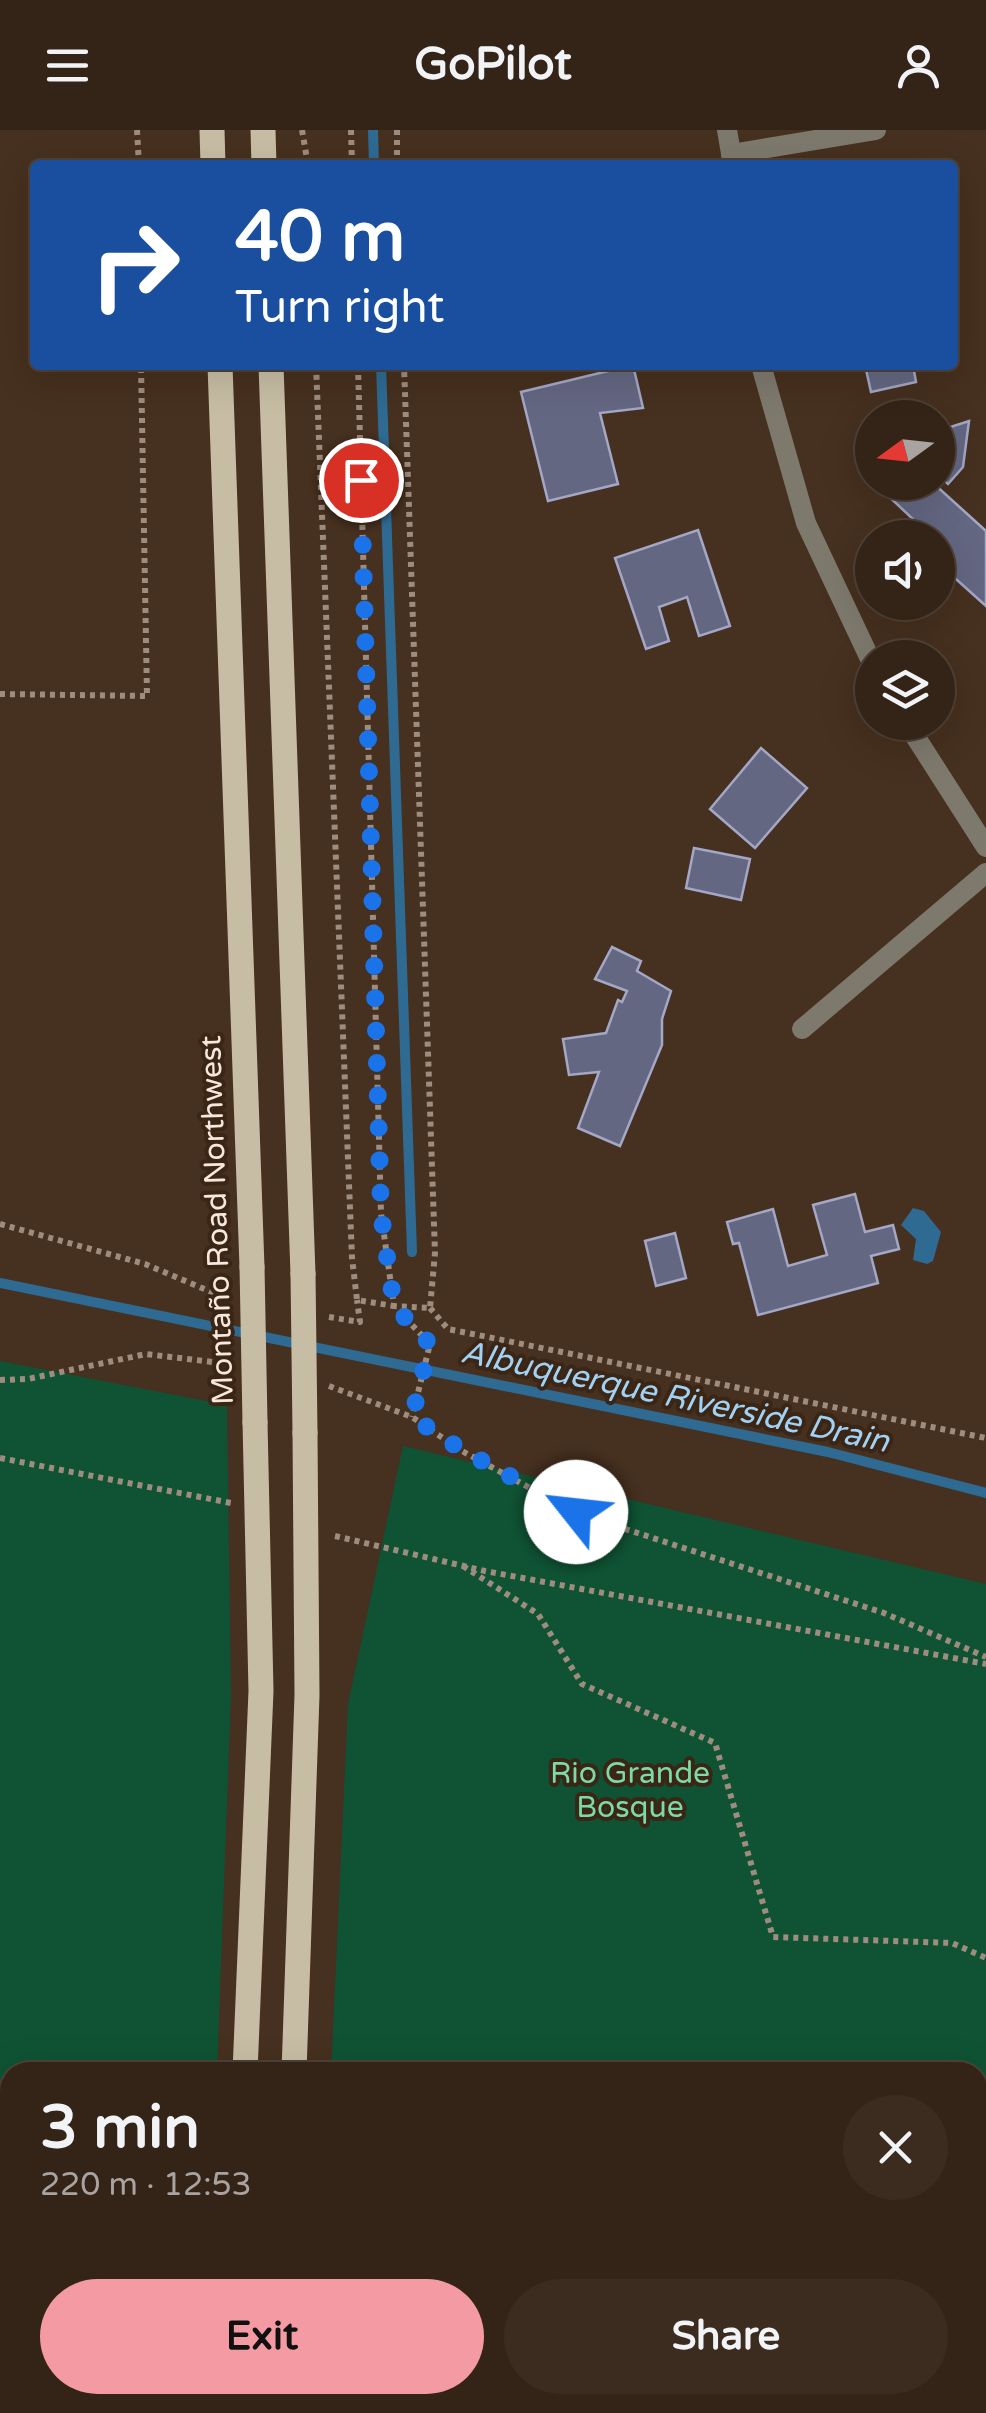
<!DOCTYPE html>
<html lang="en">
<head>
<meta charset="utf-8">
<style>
	body { margin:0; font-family:"Varela Round",sans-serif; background:#3c2c20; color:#f1f3f6; height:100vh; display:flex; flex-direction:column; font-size:38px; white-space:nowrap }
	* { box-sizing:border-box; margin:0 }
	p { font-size:32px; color:#a9a4a1 }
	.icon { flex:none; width:55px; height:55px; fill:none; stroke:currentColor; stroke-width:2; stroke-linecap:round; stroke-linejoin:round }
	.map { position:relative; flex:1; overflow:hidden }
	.side { position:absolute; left:0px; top:1932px; width:988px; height:352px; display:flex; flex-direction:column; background:#342417; border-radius:30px 30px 0 0; box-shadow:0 10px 40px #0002,0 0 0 2px #4e4136 }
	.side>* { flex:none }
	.hud { position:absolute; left:30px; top:30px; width:928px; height:210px; border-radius:10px; box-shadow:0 10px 40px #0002,0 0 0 2px #4e4136; background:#1a4fa0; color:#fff; overflow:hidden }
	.needle { width:65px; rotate:255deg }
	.tools { position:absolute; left:855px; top:270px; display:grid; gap:20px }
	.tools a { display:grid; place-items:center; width:100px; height:100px; border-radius:50%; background:#342417; box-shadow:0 10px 40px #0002,0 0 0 2px #4e4136; font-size:50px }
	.pin { position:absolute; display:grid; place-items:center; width:85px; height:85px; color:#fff; margin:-42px; border:5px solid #fff; border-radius:50%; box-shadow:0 2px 10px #0007 }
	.me { position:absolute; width:110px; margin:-55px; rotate:299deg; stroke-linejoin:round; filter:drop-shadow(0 0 8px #0008) }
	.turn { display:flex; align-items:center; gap:35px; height:210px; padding:0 40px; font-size:45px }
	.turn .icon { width:130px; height:130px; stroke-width:2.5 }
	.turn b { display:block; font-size:70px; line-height:85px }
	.round { display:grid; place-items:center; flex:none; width:105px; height:105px; border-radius:52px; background:#3c2c20 }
	.headline { display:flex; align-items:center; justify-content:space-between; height:170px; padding:0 40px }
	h1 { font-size:60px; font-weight:800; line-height:75px }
	.button { display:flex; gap:20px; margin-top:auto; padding:20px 40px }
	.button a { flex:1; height:115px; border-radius:60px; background:#f49aa2; color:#111; font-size:40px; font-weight:800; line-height:115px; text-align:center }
	.button a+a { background:#3c2c20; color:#f1f3f6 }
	header { display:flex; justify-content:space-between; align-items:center; height:130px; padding:0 40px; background:#342417; font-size:45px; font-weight:800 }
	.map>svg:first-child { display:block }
</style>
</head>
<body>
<header><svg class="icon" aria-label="menu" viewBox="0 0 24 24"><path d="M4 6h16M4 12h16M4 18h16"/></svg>GoPilot<svg class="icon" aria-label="person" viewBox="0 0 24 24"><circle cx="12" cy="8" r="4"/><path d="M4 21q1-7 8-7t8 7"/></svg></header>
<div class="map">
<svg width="986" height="2283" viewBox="0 0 986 2283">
	<rect width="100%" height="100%" fill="#46301f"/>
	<!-- green -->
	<g fill="#0f5334">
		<polygon points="0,1231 227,1275 231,1566 217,1942 10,1942 10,2039 0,2035"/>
		<polygon points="403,1316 986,1454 986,2283 299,2283 300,2275 978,2275 978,1942 331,1942 348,1574"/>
	</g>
	<!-- water -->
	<g fill="#2e6a92">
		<polygon points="913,1078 924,1081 941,1102 933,1131 927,1134 913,1130 916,1109 901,1095"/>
		<polygon points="0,2035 10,2039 10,2275 289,2275 296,2283 0,2283"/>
	</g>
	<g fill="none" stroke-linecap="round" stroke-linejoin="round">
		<!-- stream -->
		<g stroke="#2e6a92" stroke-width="10">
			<polyline points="373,0 374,35"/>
			<polyline points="381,235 412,1122"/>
			<polyline points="0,1153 828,1322 986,1363"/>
		</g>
	</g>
	<!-- building -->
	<g fill="#646782" stroke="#a4a7c5" stroke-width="2.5">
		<polygon points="633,235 643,278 600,283 618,354 548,371 521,262"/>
		<polygon points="865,235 913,235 916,252 871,262"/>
		<polygon points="969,291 963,337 948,354 938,345 938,301"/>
		<polygon points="894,352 932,352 986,401 986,476 938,433 938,408 910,408 903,402 914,390 885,363"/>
		<polygon points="698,400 730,496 699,506 687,467 659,477 669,511 646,519 615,428"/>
		<polygon points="761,618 807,658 755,718 710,679"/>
		<polygon points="694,718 750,729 741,770 686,758"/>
		<polygon points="612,817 641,831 637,841 671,861 662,889 662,915 620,1016 578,998 599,942 569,945 563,909 606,903 618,870 622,872 627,861 595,849"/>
		<polygon points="855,1064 865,1102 893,1095 899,1119 871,1126 878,1153 758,1185 739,1113 733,1114 727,1092 773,1079 788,1136 827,1125 813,1075"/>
		<polygon points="675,1103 686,1148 656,1156 645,1111"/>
	</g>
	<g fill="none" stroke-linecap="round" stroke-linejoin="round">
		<!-- path -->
		<g stroke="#9e8c7e" stroke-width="6" stroke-dasharray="5 5" stroke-linecap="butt">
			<polyline points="137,0 139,35"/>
			<polyline points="302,0 308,35"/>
			<polyline points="351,0 352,35"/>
			<polyline points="397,0 397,35"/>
			<polyline points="316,235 352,1128 357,1170 394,1176 430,1214 412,1287"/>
			<polyline points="358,235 381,1083 394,1176 430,1178 435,1123 404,235"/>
			<polyline points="0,564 147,566 141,235"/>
			<polyline points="0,1094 145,1134 228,1169"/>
			<polyline points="430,1178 448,1199 986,1308"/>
			<polyline points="329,1187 360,1192 357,1170"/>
			<polyline points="0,1250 28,1249 146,1224 229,1234"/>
			<polyline points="329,1256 412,1287 462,1321 576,1383 884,1483 986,1527"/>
			<polyline points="0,1328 231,1373"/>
			<polyline points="335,1406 485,1441 986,1534"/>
			<polyline points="463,1436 538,1484 582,1554 715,1613 773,1807 952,1813 986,1828"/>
		</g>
		<!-- minor -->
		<g stroke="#7e796d" stroke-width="20">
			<polyline points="727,0 733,35"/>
			<polyline points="731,24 876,0"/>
			<polyline points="761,235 806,393 872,533"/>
			<polyline points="906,592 986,717"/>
			<polyline points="802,899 986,743"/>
		</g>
		<!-- primary -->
		<g stroke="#c7bda4" stroke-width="25">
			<polyline points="212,0 213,35"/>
			<polyline points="263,0 264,35"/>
			<polyline points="220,235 252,1137"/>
			<polyline points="271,235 303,1144"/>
			<polyline points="245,1942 261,1561 255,1292"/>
			<polyline points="294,1942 307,1565 305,1303"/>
			<polyline points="218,2283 218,2275"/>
			<polyline points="268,2283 269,2275"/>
		</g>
		<!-- primary-bridge -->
		<g stroke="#c7bda4" stroke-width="25">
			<polyline points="252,1137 255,1292"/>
			<polyline points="303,1144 305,1303"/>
		</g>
	</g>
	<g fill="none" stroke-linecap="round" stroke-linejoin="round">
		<!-- route -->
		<polyline stroke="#1a73e8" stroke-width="18" stroke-dasharray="0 32.4" points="361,350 381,1083 394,1176 430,1214 412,1287 462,1320 576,1382"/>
	</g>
	<g text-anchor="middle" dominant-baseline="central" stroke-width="8" stroke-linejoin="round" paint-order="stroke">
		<!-- street labels -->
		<g font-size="30" fill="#f7e8de" stroke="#3b2515">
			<text transform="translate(217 1090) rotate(-92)">Montaño Road Northwest</text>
		</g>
		<!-- park labels -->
		<g font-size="30" fill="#7bdaa6" stroke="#3b2515">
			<text x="630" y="1643">Rio Grande<tspan x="630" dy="34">Bosque</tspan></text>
		</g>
		<!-- water labels -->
		<g font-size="32" font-style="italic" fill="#a1d2f5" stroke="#3b2515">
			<text transform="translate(675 1267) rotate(12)">Albuquerque Riverside Drain</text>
		</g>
	</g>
</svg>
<div class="tools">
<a><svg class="needle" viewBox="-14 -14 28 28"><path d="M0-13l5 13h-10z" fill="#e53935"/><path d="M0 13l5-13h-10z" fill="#a9a4a1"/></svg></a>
<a><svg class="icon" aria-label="sound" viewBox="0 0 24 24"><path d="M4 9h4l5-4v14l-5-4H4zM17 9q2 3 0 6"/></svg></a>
<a><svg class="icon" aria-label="layers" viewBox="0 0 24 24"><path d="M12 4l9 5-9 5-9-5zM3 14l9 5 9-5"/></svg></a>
</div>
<div class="pin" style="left:361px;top:350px;background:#d93025"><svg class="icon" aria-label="arrive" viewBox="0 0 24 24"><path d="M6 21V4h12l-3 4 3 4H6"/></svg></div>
<svg class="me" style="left:576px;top:1382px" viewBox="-20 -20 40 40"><circle r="19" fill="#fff"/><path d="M0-13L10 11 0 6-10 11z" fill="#1a73e8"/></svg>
<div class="hud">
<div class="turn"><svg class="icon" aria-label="right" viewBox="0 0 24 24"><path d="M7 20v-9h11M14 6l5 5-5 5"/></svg><div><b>40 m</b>Turn right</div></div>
</div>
<section class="side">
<div class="headline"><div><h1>3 min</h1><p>220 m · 12:53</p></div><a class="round"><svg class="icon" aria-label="close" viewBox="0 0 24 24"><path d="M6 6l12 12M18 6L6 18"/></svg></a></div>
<div class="button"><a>Exit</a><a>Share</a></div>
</section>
</div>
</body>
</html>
